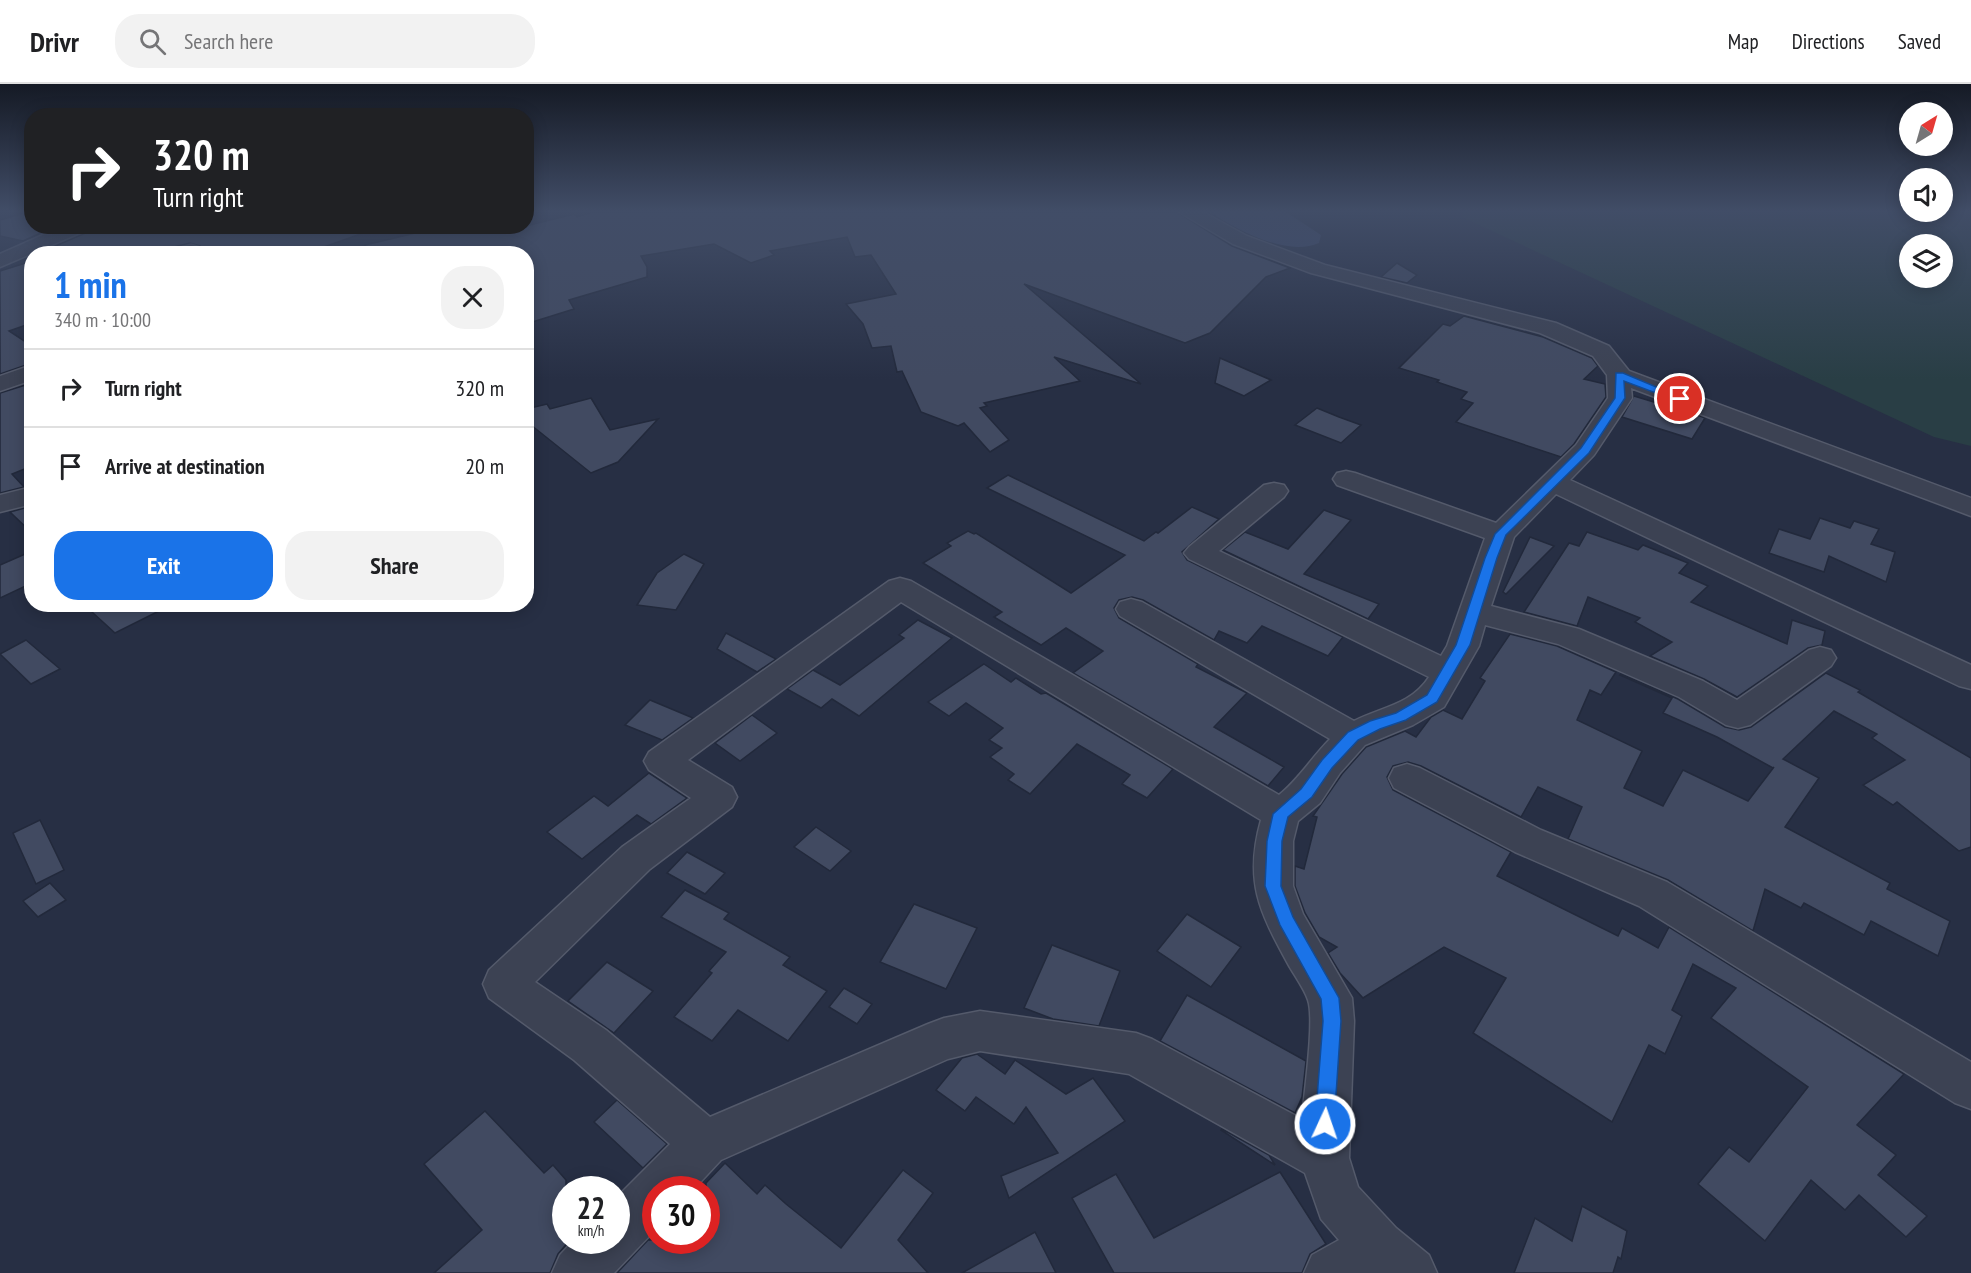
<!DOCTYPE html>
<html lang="en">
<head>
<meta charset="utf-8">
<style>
	body { margin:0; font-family:"PT Sans Narrow",sans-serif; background:#f2f2f2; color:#202124; height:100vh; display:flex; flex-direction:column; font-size:22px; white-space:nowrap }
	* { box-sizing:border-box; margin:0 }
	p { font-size:20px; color:#757577 }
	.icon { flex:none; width:33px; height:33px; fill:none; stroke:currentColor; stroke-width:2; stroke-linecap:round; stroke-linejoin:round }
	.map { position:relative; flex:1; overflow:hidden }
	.details { position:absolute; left:24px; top:162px; width:510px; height:366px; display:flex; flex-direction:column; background:#fff; border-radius:24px; box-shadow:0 3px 15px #0003 }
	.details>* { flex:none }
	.hud { position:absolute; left:24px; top:24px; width:510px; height:126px; border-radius:24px; box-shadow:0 3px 15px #0003; background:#202124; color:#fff; overflow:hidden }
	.needle { width:39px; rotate:37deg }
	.controls { position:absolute; left:1899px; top:18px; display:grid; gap:12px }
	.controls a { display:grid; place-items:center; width:54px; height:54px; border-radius:50%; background:#fff; box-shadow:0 3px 15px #0003; font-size:30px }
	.speed { position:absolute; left:552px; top:1092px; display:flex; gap:12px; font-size:30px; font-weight:700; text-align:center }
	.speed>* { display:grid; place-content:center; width:78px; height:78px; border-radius:50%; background:#fff; box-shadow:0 3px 15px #0003; line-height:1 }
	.speed small { font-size:15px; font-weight:400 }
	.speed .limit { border:9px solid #d22; background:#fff; color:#111 }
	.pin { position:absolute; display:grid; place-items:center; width:51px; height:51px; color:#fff; margin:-26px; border:3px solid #fff; border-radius:50%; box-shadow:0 2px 6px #0007 }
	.me { position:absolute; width:66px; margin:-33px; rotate:3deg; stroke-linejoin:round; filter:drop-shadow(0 0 4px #0008) }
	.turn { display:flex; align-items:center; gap:21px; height:126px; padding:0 30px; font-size:27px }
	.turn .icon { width:78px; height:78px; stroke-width:2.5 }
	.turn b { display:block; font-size:42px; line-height:51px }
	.round { display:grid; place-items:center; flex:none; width:63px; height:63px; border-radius:24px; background:#f2f2f2 }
	.overview { display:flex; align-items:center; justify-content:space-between; height:102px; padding:0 30px }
	h1 { font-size:36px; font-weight:700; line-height:45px; color:#1a73e8 }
	.button { display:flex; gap:12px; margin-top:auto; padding:12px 30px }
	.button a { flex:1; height:69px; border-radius:24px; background:#1a73e8; color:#fff; font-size:24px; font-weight:700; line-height:69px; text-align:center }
	.button a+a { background:#f2f2f2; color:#202124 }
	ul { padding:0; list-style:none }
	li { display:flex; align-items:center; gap:18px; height:78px; padding:0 30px; border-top:2px solid #e0e0e0 }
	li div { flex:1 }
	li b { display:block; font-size:22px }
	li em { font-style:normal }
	header { display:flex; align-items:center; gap:36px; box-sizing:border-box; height:84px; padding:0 30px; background:#fff; border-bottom:2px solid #e0e0e0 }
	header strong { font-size:28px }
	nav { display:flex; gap:33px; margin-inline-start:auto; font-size:21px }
	.search { width:420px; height:54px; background:#f2f2f2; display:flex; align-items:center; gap:15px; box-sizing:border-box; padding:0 21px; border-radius:24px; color:#757577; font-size:22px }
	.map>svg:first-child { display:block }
</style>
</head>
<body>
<header>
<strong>Drivr</strong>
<div class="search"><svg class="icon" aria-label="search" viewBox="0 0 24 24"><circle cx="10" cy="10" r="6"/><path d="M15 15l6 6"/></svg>Search here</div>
<nav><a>Map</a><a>Directions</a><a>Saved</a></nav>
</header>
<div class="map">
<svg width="1971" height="1189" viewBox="0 0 1971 1189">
	<rect width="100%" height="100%" fill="#272f44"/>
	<!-- green -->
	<path fill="#293e45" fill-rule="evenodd" d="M1463,128H1971V362L1934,353L1462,133ZM1910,160H1942V194H1910Z"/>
	<!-- water -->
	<path fill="#3d4a6d" d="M1210,128H1286L1321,151L1319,159C1286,173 1237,146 1210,128Z"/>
	<!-- building -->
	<g fill="#414a61" stroke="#22293b" stroke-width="1.5">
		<polygon points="26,128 32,128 32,142 56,142 23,157 0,152 0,136"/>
		<polygon points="593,128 1177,128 1232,162 1290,184 1266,193 1210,249 1185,259 1024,200 1141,300 1054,273 1080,297 984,319 987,322 980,324 1009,356 990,368 964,339 958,342 921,328 902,287 897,288 891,262 872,264 863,240 846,220 896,210 871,171 855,173 847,153 770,167 774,171 751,179 714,160 641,172 647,183 647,193 569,216 574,225 526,240 526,170 366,170 365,161 445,142 526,142 574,130 577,133"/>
		<polygon points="91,142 371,142 372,146 304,170 206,170 200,162 190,159 170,164 167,170 37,170 88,148"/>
		<polygon points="32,177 32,239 9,247 32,262 32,279 0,290 0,187"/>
		<polygon points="1397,179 1417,191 1407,199 1381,193"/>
		<polygon points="1464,232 1543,253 1592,274 1598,282 1584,295 1605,300 1606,313 1574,360 1561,373 1456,338 1473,319 1461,315 1467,308 1437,298 1439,296 1399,284 1443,240 1450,242"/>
		<polygon points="1220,274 1271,296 1244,312 1215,299"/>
		<polygon points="32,299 32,382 12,390 24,403 0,409 0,309"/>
		<polygon points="1634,312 1700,332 1705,334 1692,355 1622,333"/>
		<polygon points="591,314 610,346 658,335 618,378 591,389 526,337 526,325 547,320 550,325"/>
		<polygon points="1317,324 1339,333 1361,341 1341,359 1295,341"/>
		<polygon points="1008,391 1144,457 1156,448 1158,449 1192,423 1219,435 1182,468 1187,476 1343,553 1328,572 1262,542 1247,559 1219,547 1214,556 1143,516 1132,513 1119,516 1114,524 1119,534 1198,580 1196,583 1247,609 1214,643 1284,683 1268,702 1073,589 1103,567 1066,544 1041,561 994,533 1002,528 923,479 951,462 947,459 968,447 974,450 976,449 1071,509 1125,471 987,404"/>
		<polygon points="32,422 32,449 10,428"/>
		<polygon points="1324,426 1351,436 1304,490 1379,520 1368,535 1223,466 1245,448 1288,465"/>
		<polygon points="1820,434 1850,444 1854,437 1879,445 1871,460 1895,468 1886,498 1829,472 1824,488 1769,469 1779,445 1810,455"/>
		<polygon points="1587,448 1638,466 1643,461 1688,479 1679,489 1708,502 1691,518 1787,560 1792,536 1825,547 1822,561 1808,564 1737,613 1704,595 1650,572 1672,558 1635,538 1640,534 1588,513 1577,542 1524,528 1569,459 1579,462"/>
		<polygon points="1530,453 1554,462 1506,510 1503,508"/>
		<polygon points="32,467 32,499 0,514 0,481"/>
		<polygon points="684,470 704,480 676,526 637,521 657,489"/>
		<polygon points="108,520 173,520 115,549 92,528"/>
		<polygon points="918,536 952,554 859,632 832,615 821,624 787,605 813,586 840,601 904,554 899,551"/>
		<polygon points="726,549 776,575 757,588 717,565"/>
		<polygon points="1510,550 1557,562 1616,588 1601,611 1590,606 1577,636 1642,667 1624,704 1663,722 1683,686 1748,717 1774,683 1773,684 1717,653 1663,629 1672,614 1620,591 1621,590 1678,615 1725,643 1739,646 1751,643 1826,589 1860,606 1858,608 1971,674 1971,763 1959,767 1897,718 1893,721 1863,701 1905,676 1872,654 1877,650 1834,627 1783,675 1819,694 1785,743 1890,799 1887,805 1950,837 1938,872 1871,837 1864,851 1804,819 1801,824 1765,805 1753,847 1668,796 1568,755 1582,723 1538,703 1521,733 1421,682 1408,678 1393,682 1387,693 1393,706 1511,768 1497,792 1618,852 1622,844 1658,864 1669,843 1904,990 1857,1041 1896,1071 1878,1091 1927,1132 1906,1153 1859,1111 1845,1126 1811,1096 1765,1157 1698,1100 1729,1063 1749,1078 1808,1003 1711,934 1736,904 1693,880 1672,926 1682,932 1665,970 1649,961 1612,1038 1473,949 1506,894 1444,863 1363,914 1340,889 1328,869 1337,863 1319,853 1305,829 1295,802 1295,782 1304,785 1317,733 1313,732 1342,690 1366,663 1405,647 1416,653 1431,633 1443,626 1462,635 1485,597 1480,594"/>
		<polygon points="26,556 60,585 31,600 0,570"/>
		<polygon points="984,580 1011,598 1016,594 1041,610 1046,609 1173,685 1147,714 1122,700 1130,691 1077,660 1030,710 1008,696 1014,690 990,673 1002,664 989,656 1003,644 966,619 949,632 928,618"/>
		<polygon points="650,616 693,634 662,656 625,641"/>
		<polygon points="752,631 777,649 740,677 715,659"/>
		<polygon points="649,689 687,714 651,740 637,731 582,775 547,748 594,712 608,722"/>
		<polygon points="40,736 64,786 36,800 13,749"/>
		<polygon points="816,743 851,767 830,787 794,763"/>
		<polygon points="687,768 725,789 705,810 667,789"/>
		<polygon points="50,799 66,816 38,833 23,817"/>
		<polygon points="685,806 729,829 724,835 790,873 783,881 827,907 788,957 738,926 712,957 674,933 712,889 709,887 726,868 661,833"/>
		<polygon points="914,820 977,844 946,905 880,878"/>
		<polygon points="1187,830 1241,863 1211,903 1157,867"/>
		<polygon points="1052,861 1120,887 1099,942 1053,935 1024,924"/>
		<polygon points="607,878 653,907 614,949 568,917"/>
		<polygon points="844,904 872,920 857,940 829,923"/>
		<polygon points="1187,911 1306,977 1302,1013 1295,1029 1160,957"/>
		<polygon points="977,970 1005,990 1015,976 1066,1010 1093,994 1125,1037 1009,1114 1001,1092 1058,1069 1026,1023 1014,1040 976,1013 965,1027 936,1006 962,974"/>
		<polygon points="617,1016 667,1060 643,1084 594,1038"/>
		<polygon points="485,1027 544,1089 553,1081 566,1096 566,1156 570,1156 558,1170 550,1189 434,1189 482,1146 424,1080"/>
		<polygon points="1222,1045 1269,1071 1275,1081 1221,1046"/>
		<polygon points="725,1079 757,1110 765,1101 786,1120 841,1164 903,1086 933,1109 898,1156 928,1189 617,1189 648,1156 706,1156 706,1099"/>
		<polygon points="1280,1088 1326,1160 1310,1170 1302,1189 1114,1189 1072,1114 1116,1090 1154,1154"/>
		<polygon points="1582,1122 1627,1147 1621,1175 1618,1173 1613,1189 1514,1189 1535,1134 1572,1157"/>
		<polygon points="1035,1148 1056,1189 962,1189"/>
	</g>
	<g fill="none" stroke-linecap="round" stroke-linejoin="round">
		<!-- minor casing -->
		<g stroke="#545a6b" stroke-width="3">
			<g id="minor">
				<path d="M1179,128H1203L1247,152L1325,181L1556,239L1609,262L1629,287L1971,414V432L1631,304L1632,314L1594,371L1570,396L1971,581V605L1959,602L1556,410L1514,453L1491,522L1579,545L1703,597L1737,616L1809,566L1820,563L1831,566L1836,574L1831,582L1750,641L1738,644L1726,641L1679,613L1558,560L1485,541L1479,562L1444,623L1413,641L1365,661L1340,689L1320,719L1298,737L1293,757V802L1303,830L1352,914L1354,937L1349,1074L1358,1103L1396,1144L1429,1171L1437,1189H1304L1312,1171L1339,1156L1321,1135L1305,1089L1129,990L980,967L948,975L721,1076L693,1106H656V1145L614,1189H552L560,1171L574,1156H616V1114L670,1060L574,976L489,914L483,900L489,886L622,763L691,714L649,686L644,677L649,668L889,497L900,494L911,497L1279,711C1299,695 1312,673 1330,655L1120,532L1116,525L1120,518L1131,515L1142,518L1354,637C1381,623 1411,621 1429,593L1189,475L1184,469L1189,463L1264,401L1274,399L1284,401L1288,407L1284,413L1219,467L1441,572L1447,562L1485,454L1337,401L1333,395L1337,389L1346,387L1355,389L1496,439L1576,361L1608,314L1607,291L1593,272L1540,249L1311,189L1233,160ZM901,518L1261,736C1244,797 1259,827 1288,880C1294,891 1304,904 1308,916C1315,936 1304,1010 1302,1035L1152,955L1136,949L980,927L944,934L928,940L710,1033L606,946L535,898L650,785L732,723L737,713L732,703L688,676Z"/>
				<polygon points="63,142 89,142 87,146 0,183 0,170"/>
				<polygon points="191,161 198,163 204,170 169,170 171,166"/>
				<polygon points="32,281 32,296 0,307 0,292"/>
				<polygon points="32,403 32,420 0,428 0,411"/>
				<polygon points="1407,680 1420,684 1541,746 1667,798 1971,978 1971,1025 1955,1019 1639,822 1515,768 1394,704 1389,694 1394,684"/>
			</g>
		</g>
		<!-- minor -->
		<use href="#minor" fill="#3c4253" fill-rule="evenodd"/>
	</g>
	<!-- sky -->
	<linearGradient id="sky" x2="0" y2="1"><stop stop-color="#151a25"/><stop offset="0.43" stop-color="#414d67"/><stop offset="1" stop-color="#414d67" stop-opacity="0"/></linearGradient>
	<rect width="1971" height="295" fill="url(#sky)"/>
	<!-- route -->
	<polygon fill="#1a73e8" stroke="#114b97" stroke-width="1.5" points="1616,289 1623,289 1685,315 1677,317 1624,297 1625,314 1589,369 1506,451 1497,474 1470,561 1437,618 1406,636 1380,645 1358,656 1332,684 1312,713 1288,733 1282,757 1281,802 1293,833 1339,914 1341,937 1334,1040 1332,1046 1325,1049 1318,1046 1315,1040 1323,937 1321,915 1280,841 1265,802 1267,757 1273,730 1301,705 1322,676 1348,648 1370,637 1396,629 1427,611 1456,561 1485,474 1495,450 1581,364 1615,314"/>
</svg>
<div class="controls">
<a><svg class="needle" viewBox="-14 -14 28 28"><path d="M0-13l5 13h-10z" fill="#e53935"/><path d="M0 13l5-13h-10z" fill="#757577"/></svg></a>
<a><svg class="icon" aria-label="sound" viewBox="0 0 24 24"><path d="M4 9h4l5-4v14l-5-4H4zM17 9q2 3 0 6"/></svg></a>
<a><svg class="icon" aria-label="layers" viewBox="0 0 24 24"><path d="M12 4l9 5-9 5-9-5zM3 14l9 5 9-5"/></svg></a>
</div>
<div class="speed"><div>22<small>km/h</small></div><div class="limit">30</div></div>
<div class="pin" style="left:1680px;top:315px;background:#d93025"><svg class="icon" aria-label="arrive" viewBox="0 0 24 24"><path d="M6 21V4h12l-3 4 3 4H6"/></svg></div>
<svg class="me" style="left:1325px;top:1040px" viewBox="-20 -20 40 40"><circle r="17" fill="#1a73e8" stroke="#fff" stroke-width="3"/><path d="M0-11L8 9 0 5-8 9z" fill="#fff"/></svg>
<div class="hud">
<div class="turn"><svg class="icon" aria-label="right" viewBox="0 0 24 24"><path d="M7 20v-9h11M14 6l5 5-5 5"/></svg><div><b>320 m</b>Turn right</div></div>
</div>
<section class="details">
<div class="overview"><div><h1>1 min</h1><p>340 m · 10:00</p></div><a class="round"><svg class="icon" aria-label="close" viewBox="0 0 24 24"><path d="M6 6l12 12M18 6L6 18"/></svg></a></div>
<ul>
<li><svg class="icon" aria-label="right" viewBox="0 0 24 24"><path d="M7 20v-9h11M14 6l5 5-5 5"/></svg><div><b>Turn right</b></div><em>320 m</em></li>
<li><svg class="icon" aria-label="arrive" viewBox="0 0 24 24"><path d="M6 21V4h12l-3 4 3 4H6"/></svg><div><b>Arrive at destination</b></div><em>20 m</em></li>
</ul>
<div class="button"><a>Exit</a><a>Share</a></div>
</section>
</div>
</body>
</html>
